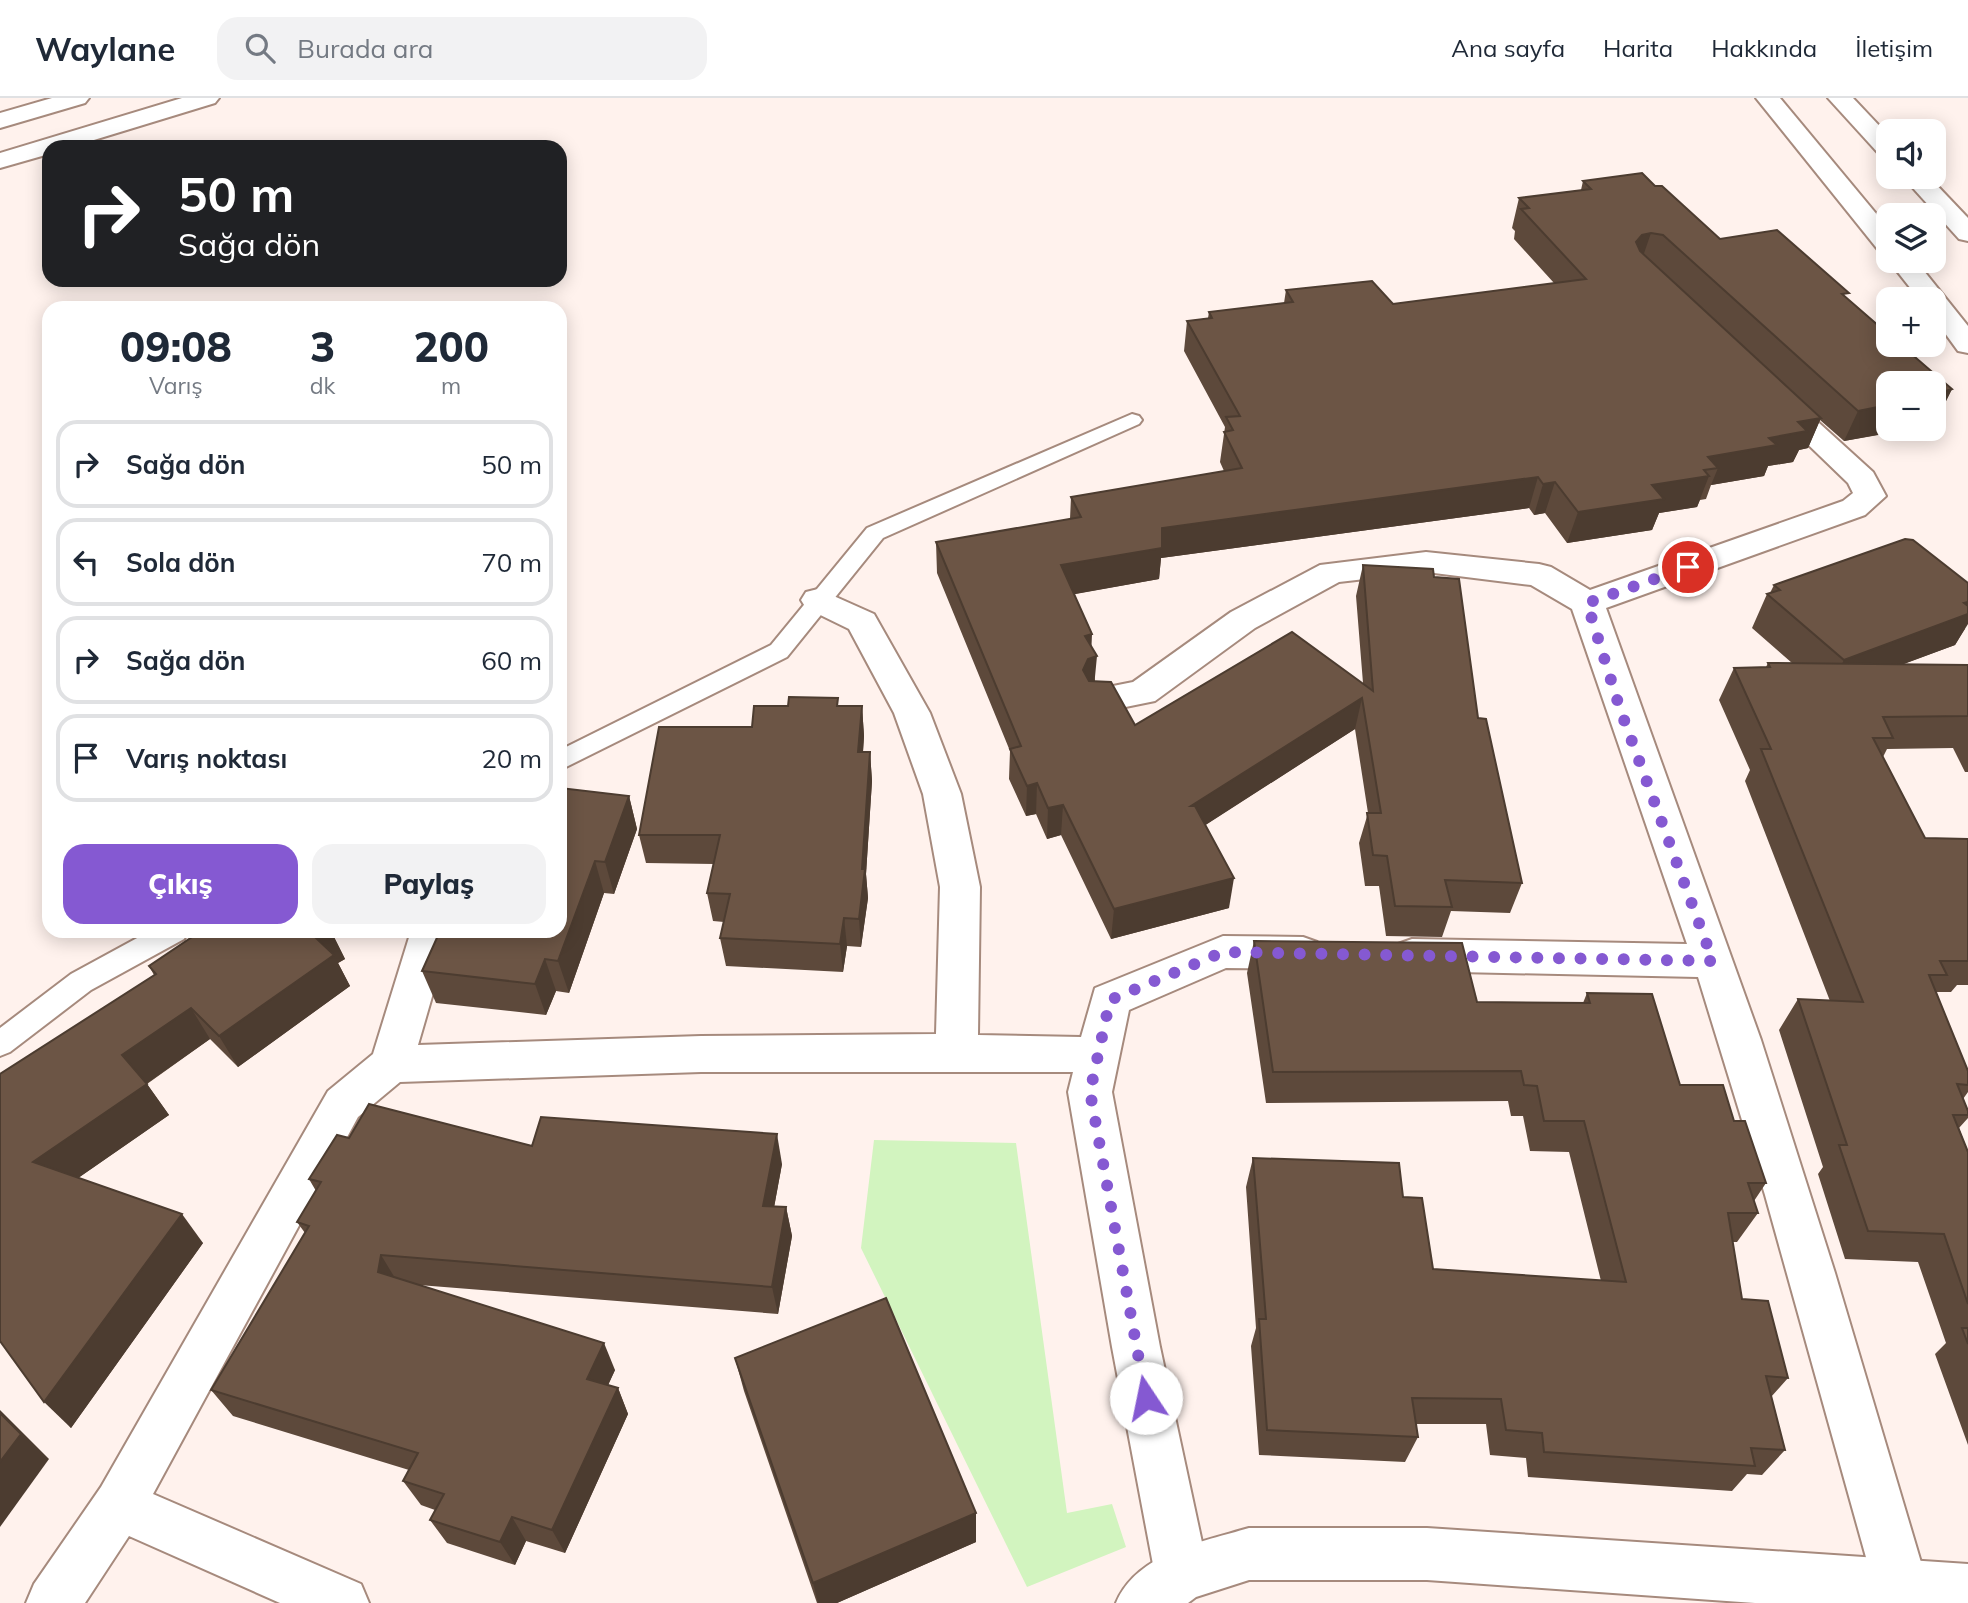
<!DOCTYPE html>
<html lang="tr">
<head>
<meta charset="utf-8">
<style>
	body { margin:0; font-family:Mulish,sans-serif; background:#f2f2f3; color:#1f2937; height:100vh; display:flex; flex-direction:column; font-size:26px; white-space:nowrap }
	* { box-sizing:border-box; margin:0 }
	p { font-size:23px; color:#747a83 }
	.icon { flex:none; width:38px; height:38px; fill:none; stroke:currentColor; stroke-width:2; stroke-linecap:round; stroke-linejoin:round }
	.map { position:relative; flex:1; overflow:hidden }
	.panel { position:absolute; left:42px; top:203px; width:525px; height:637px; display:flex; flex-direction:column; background:#fff; border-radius:21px; box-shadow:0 4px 18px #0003 }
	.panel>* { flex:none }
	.hud { position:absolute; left:42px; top:42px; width:525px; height:147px; border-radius:21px; box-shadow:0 4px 18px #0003; background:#202124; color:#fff; overflow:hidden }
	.tools { position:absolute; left:1876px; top:21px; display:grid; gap:14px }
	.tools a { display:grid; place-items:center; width:70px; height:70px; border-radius:14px; background:#fff; box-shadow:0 4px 18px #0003; font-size:35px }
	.pin { position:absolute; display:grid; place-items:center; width:60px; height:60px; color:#fff; margin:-30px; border:4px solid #fff; border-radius:50%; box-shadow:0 2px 7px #0007 }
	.me { position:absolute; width:77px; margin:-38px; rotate:349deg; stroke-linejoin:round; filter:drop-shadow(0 0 5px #0008) }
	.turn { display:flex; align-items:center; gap:24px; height:147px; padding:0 21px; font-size:32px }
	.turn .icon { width:91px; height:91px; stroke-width:2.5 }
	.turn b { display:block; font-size:49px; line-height:60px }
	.eta { display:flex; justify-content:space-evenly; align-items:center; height:119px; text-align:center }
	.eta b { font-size:42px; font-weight:800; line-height:49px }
	.action { display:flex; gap:14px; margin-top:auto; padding:14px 21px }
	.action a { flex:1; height:80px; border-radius:21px; background:#8559d2; color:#fff; font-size:28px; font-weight:800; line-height:80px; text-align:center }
	.action a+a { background:#f2f2f3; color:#1f2937 }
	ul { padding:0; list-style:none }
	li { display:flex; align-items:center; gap:21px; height:88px; margin:0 14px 10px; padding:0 7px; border:4px solid #e0e1e3; border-radius:21px }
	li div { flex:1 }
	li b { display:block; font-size:26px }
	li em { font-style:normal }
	header { display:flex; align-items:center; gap:42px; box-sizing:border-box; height:98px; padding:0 35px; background:#fff; border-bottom:2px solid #e0e1e3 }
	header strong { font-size:33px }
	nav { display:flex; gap:38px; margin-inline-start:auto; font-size:24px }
	.search { width:490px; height:63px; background:#f2f2f3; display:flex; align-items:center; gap:18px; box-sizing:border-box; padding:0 24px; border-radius:21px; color:#747a83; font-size:26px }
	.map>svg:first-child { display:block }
</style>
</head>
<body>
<header>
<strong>Waylane</strong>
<div class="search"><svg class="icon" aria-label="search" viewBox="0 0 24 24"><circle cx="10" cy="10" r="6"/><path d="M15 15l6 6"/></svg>Burada ara</div>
<nav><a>Ana sayfa</a><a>Harita</a><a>Hakkında</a><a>İletişim</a></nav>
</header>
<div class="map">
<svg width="1968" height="1505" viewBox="0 0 1968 1505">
	<rect width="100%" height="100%" fill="#fff2ed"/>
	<!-- green -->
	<polygon fill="#d2f4bf" points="874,1042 1016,1045 1067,1415 1112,1406 1126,1449 1027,1489 861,1150"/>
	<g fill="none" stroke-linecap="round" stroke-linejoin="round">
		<!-- lane casing -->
		<g stroke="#a68a7d" stroke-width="4">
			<g id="lane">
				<polygon points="1132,316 1139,318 1142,322 1139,326 883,440 787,559 560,672 560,652 771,547 867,430"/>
				<polygon points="150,833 188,833 184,841 91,892 10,954 0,958 0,930 71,876"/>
			</g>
		</g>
		<!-- street casing -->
		<g stroke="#a68a7d" stroke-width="4">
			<g id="street">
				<polygon points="1776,292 1786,295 1873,374 1886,398 1865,417 1606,510 1761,942 1835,1175 1928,1488 1921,1505 1881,1505 1874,1488 1765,1097 1698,879 1412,873 1398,868 1392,857 1398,846 1412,841 1687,846 1572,511 1531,487 1426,474 1339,484 1255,530 1155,603 1101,614 1088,611 1083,602 1088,593 1133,584 1231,514 1320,467 1426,454 1539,466 1551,469 1590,492 1843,403 1853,395 1848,385 1761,301 1766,295"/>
				<polygon points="818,491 874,516 930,615 961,696 980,789 978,937 1081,939 1095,890 1223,838 1303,839 1317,844 1323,855 1317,866 1303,871 1226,870 1129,912 1112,994 1160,1249 1209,1477 1201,1496 1182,1504 1163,1496 1155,1477 1112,1249 1068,994 1073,974 701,974 400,984 358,1019 153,1396 361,1486 369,1505 280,1505 129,1438 85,1505 26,1505 34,1486 101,1389 328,993 373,956 411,833 451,833 418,947 701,938 936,936 940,789 923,696 894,615 849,531 806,510 801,502 806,494"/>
			</g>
		</g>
		<!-- secondary casing -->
		<g stroke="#a68a7d" stroke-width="4">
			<g id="secondary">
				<polygon points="52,0 89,0 85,5 0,30 0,15"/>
				<polygon points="182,0 219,0 215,5 71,49 49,49 49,56 0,70 0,55"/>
				<polygon points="1756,0 1780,0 1888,130 1888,155 1879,153"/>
				<polygon points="1828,0 1853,0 1888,37 1888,58 1879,56"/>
				<polygon points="1903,79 1929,79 1968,120 1968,143 1959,141"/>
				<polygon points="1889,163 1916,163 1968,228 1968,255 1958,253 1934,220 1934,201 1919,201"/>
				<path d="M1249,1430H1427L1968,1466V1505H1755L1427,1482H1249L1196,1499L1188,1505H1116C1137,1455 1202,1444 1249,1430Z"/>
			</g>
		</g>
		<!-- lane -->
		<use href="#lane" fill="#fff" fill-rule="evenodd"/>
		<!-- street -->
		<use href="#street" fill="#fff" fill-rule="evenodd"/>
		<!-- secondary -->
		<use href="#secondary" fill="#fff" fill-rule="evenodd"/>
	</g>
	<!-- wall -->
	<g fill="#5d493b">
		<polygon points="1583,83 1655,88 1720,141 1847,200 1952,291 1937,321 1888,331 1909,331 1907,332 1844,343 1820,322 1808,350 1799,352 1793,364 1768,368 1764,378 1711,387 1706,401 1700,402 1697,409 1659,415 1652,432 1567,445 1545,415 1534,417 1529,410 1161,460 1159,481 1074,496 1091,549 1095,583 1135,627 1363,585 1356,498 1363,467 1434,479 1478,620 1522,785 1510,815 1451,813 1442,839 1386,838 1379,788 1365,788 1359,745 1368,715 1355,631 1205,727 1229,810 1111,841 1061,737 1047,741 1036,716 1026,718 1009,681 1010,653 937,475 936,444 1070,421 1071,399 1224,373 1220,364 1225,329 1184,253 1187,223 1208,220 1209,214 1284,205 1286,192 1393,206 1554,185 1514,141 1515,133 1512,130 1519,100 1581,92"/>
		<polygon points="1774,487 1965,531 1964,532 1955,547 1903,566 1968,567 1968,674 1965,674 1953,650 1887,651 1883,659 1925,740 1968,741 1968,887 1957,887 1951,894 1936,894 1968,973 1968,994 1963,1001 1968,1013 1968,1020 1959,1030 1968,1054 1968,1347 1935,1256 1946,1245 1918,1164 1845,1161 1818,1076 1823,1069 1779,932 1798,901 1830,903 1745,683 1750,672 1719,602 1734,570 1766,569 1768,565 1792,565 1752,530 1767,496 1770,495"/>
		<polygon points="838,600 838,608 862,608 864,638 863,654 870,654 872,683 866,776 868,800 861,849 847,848 843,874 726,868 720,840 724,824 713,823 707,795 714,766 646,765 639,737 752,629 788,608"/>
		<polygon points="629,698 637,731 614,796 604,795 569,895 556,893 546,917 436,905 422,873"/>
		<polygon points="201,833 331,833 345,861 338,865 350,888 238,969 210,941 147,986 169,1017 78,1080 203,1145 71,1330 0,1243 154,877 149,868"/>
		<polygon points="1254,843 1477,904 1583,905 1587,895 1680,987 1734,1023 1766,1085 1754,1103 1758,1115 1737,1144 1732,1144 1742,1201 1788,1280 1771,1299 1785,1352 1762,1377 1747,1376 1732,1393 1528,1379 1526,1360 1490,1357 1486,1326 1416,1326 1418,1339 1405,1364 1259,1357 1251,1248 1256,1230 1246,1089 1253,1060 1403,1099 1433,1171 1601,1183 1569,1054 1530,1053 1523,1018 1511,1018 1508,1003 1266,1005 1247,875"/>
		<polygon points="349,1040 532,1048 782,1066 774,1109 786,1109 792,1138 778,1216 419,1187 615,1272 608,1287 618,1290 628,1316 565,1455 526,1443 515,1467 447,1445 430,1422 435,1412 421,1407 403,1383 409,1372 233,1318 211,1292 305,1135 297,1124 316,1093 309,1081"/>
		<polygon points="735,1260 976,1415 976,1444 837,1505 817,1505 744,1293"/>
	</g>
	<!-- shaded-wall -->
	<g fill="#4c3c30">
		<polygon points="1651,135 1641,164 1636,144 1642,137"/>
		<polygon points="1952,291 1937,321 1934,322 1934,297"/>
		<polygon points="1888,307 1888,331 1909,331 1844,343 1858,313"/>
		<polygon points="1821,320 1808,350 1799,352 1793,364 1768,368 1764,378 1711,387 1718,370 1704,372 1709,378 1697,409 1659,415 1652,432 1567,445 1578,414 1652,387 1708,359 1769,340 1798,324"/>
		<polygon points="1538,379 1529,410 1161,460 1159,481 1059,499 1061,467 1162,430"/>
		<polygon points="1555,384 1545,415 1534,417 1543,386"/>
		<polygon points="1968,504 1968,526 1955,547 1826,595 1844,562"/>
		<polygon points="1092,536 1091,560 1097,558 1094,589 1081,603 1085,538"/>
		<polygon points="1362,600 1355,631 1187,739 1191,708"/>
		<polygon points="862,608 864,638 861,683 858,654"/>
		<polygon points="870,654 872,683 866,776 868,800 861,849 859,821"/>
		<polygon points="1037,685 1036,716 1026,718 1027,688"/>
		<polygon points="629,698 637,731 614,796 605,764"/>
		<polygon points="1063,707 1061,737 1047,741 1048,710"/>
		<polygon points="595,763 604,795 569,895 558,863"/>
		<polygon points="1234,780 1229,810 1111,841 1114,811"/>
		<polygon points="844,820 847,848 843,874 840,846"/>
		<polygon points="323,833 331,833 345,861 338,865 350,888 238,969 219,938 315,839"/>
		<polygon points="545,861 556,893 546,917 535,886"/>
		<polygon points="191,910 210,941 143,988 122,957"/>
		<polygon points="147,986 169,1017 58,1094 33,1064"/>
		<polygon points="777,1036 782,1066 769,1137 763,1108"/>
		<polygon points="786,1109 792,1138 778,1216 772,1189"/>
		<polygon points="182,1116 203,1145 71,1330 44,1304"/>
		<polygon points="381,1157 398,1185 378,1174"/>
		<polygon points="604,1245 615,1272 599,1307 587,1281"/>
		<polygon points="618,1290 628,1316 565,1455 552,1432"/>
		<polygon points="0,1312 49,1361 0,1429"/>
		<polygon points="976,1415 976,1444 837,1505 818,1505 813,1485"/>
		<polygon points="512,1419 526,1443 515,1467 500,1444"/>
	</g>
	<!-- building -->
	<g fill="#6c5545" stroke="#4c3c30" stroke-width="2">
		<polygon points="1642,75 1655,88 1662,88 1720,141 1777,132 1849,195 1842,196 1888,236 1888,247 1901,247 1952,291 1934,297 1934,285 1888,285 1888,307 1858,313 1663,137 1651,135 1642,137 1636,144 1640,153 1821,320 1798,324 1807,333 1769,340 1777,347 1708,359 1718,370 1704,372 1709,378 1652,387 1664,401 1578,414 1555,384 1543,386 1538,379 1162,430 1162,450 1061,467 1092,536 1085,538 1097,558 1088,561 1083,572 1089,583 1111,584 1135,627 1292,534 1373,593 1363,467 1433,471 1434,479 1459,481 1478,620 1486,621 1522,785 1445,782 1452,809 1395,808 1387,758 1373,757 1367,715 1381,715 1362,600 1191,708 1195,708 1234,780 1114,811 1063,707 1048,710 1037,685 1027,688 1010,651 1021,648 936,444 1081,419 1071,399 1242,370 1224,334 1233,332 1226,319 1240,318 1187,223 1212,220 1209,214 1293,204 1286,192 1372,183 1393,206 1586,181 1521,111 1529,110 1519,100 1591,91 1583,83"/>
		<polygon points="1905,441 1913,442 1968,485 1968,504 1964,505 1968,508 1968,516 1844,562 1767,496 1780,492 1774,487"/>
		<polygon points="1768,565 1968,567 1968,618 1883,619 1893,640 1873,640 1925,740 1968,741 1968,863 1940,863 1947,877 1929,877 1968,973 1968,987 1957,986 1968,1013 1968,1017 1953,1017 1968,1054 1968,1206 1944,1136 1868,1133 1839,1047 1847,1047 1798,901 1863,904 1761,651 1771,651 1734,570 1770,569"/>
		<polygon points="789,599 838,600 837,608 862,608 858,654 870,654 862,771 865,771 859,821 844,820 840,846 720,840 730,796 707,795 720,737 639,737 659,629 752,629 754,608 788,608"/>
		<polygon points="560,690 629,698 605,764 595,763 558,863 545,861 535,886 422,873 440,833 560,833"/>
		<polygon points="201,833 323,833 315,839 334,857 219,938 191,910 122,957 147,986 33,1064 182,1116 44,1304 0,1243 0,976 156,876 149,868"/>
		<polygon points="1254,843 1462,845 1477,904 1590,905 1587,895 1652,896 1680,987 1723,987 1734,1023 1745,1023 1766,1085 1748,1085 1758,1115 1728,1115 1742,1201 1768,1203 1788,1280 1766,1278 1785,1352 1751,1350 1755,1368 1544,1354 1542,1335 1506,1332 1501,1301 1412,1300 1418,1339 1267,1332 1259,1221 1266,1221 1253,1060 1399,1065 1403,1099 1422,1100 1433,1171 1626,1184 1584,1023 1544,1023 1537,988 1524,987 1521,973 1273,974"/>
		<polygon points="369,1006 532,1048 541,1019 777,1036 763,1108 786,1109 772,1189 381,1157 378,1174 604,1245 587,1281 618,1290 552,1432 512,1419 500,1444 430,1422 444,1396 403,1383 418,1355 211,1292 309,1128 297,1124 321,1084 309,1081 337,1037 349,1040"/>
		<polygon points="886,1200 976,1415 813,1485 735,1260"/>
		<polygon points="1962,1230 1968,1230 1968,1246"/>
		<polygon points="0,1315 21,1336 0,1364"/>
	</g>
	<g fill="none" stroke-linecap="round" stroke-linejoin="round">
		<!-- route -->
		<polyline stroke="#8559d2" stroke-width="12" stroke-dasharray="0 21.6" points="1146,1300 1090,994 1110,902 1223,854 1713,863 1620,611 1587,505 1688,469"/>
	</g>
</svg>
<div class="tools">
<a><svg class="icon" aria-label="sound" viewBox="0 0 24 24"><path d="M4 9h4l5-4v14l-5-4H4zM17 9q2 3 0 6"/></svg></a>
<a><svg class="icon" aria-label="layers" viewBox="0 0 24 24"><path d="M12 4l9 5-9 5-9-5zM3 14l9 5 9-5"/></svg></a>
<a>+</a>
<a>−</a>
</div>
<div class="pin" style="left:1688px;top:469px;background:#d93025"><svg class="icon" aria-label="arrive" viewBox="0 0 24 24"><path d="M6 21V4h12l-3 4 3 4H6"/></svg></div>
<svg class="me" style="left:1146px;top:1300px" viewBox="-20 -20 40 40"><circle r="19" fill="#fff"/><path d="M0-13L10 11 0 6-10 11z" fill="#8559d2"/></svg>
<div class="hud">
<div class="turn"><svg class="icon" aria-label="right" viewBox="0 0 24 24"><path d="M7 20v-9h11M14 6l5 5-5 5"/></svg><div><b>50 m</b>Sağa dön</div></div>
</div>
<section class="panel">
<div class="eta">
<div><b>09:08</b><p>Varış</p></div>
<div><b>3</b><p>dk</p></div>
<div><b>200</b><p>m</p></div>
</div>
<ul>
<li><svg class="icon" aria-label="right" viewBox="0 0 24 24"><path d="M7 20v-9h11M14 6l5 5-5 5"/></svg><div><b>Sağa dön</b></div><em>50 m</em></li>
<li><svg class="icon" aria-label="left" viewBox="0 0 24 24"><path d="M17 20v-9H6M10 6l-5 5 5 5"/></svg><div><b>Sola dön</b></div><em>70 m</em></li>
<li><svg class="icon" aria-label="right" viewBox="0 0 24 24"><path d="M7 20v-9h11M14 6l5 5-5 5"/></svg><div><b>Sağa dön</b></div><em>60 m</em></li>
<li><svg class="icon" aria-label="arrive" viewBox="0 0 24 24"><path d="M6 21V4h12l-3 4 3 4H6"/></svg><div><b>Varış noktası</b></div><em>20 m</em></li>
</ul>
<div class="action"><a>Çıkış</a><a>Paylaş</a></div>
</section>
</div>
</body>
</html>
